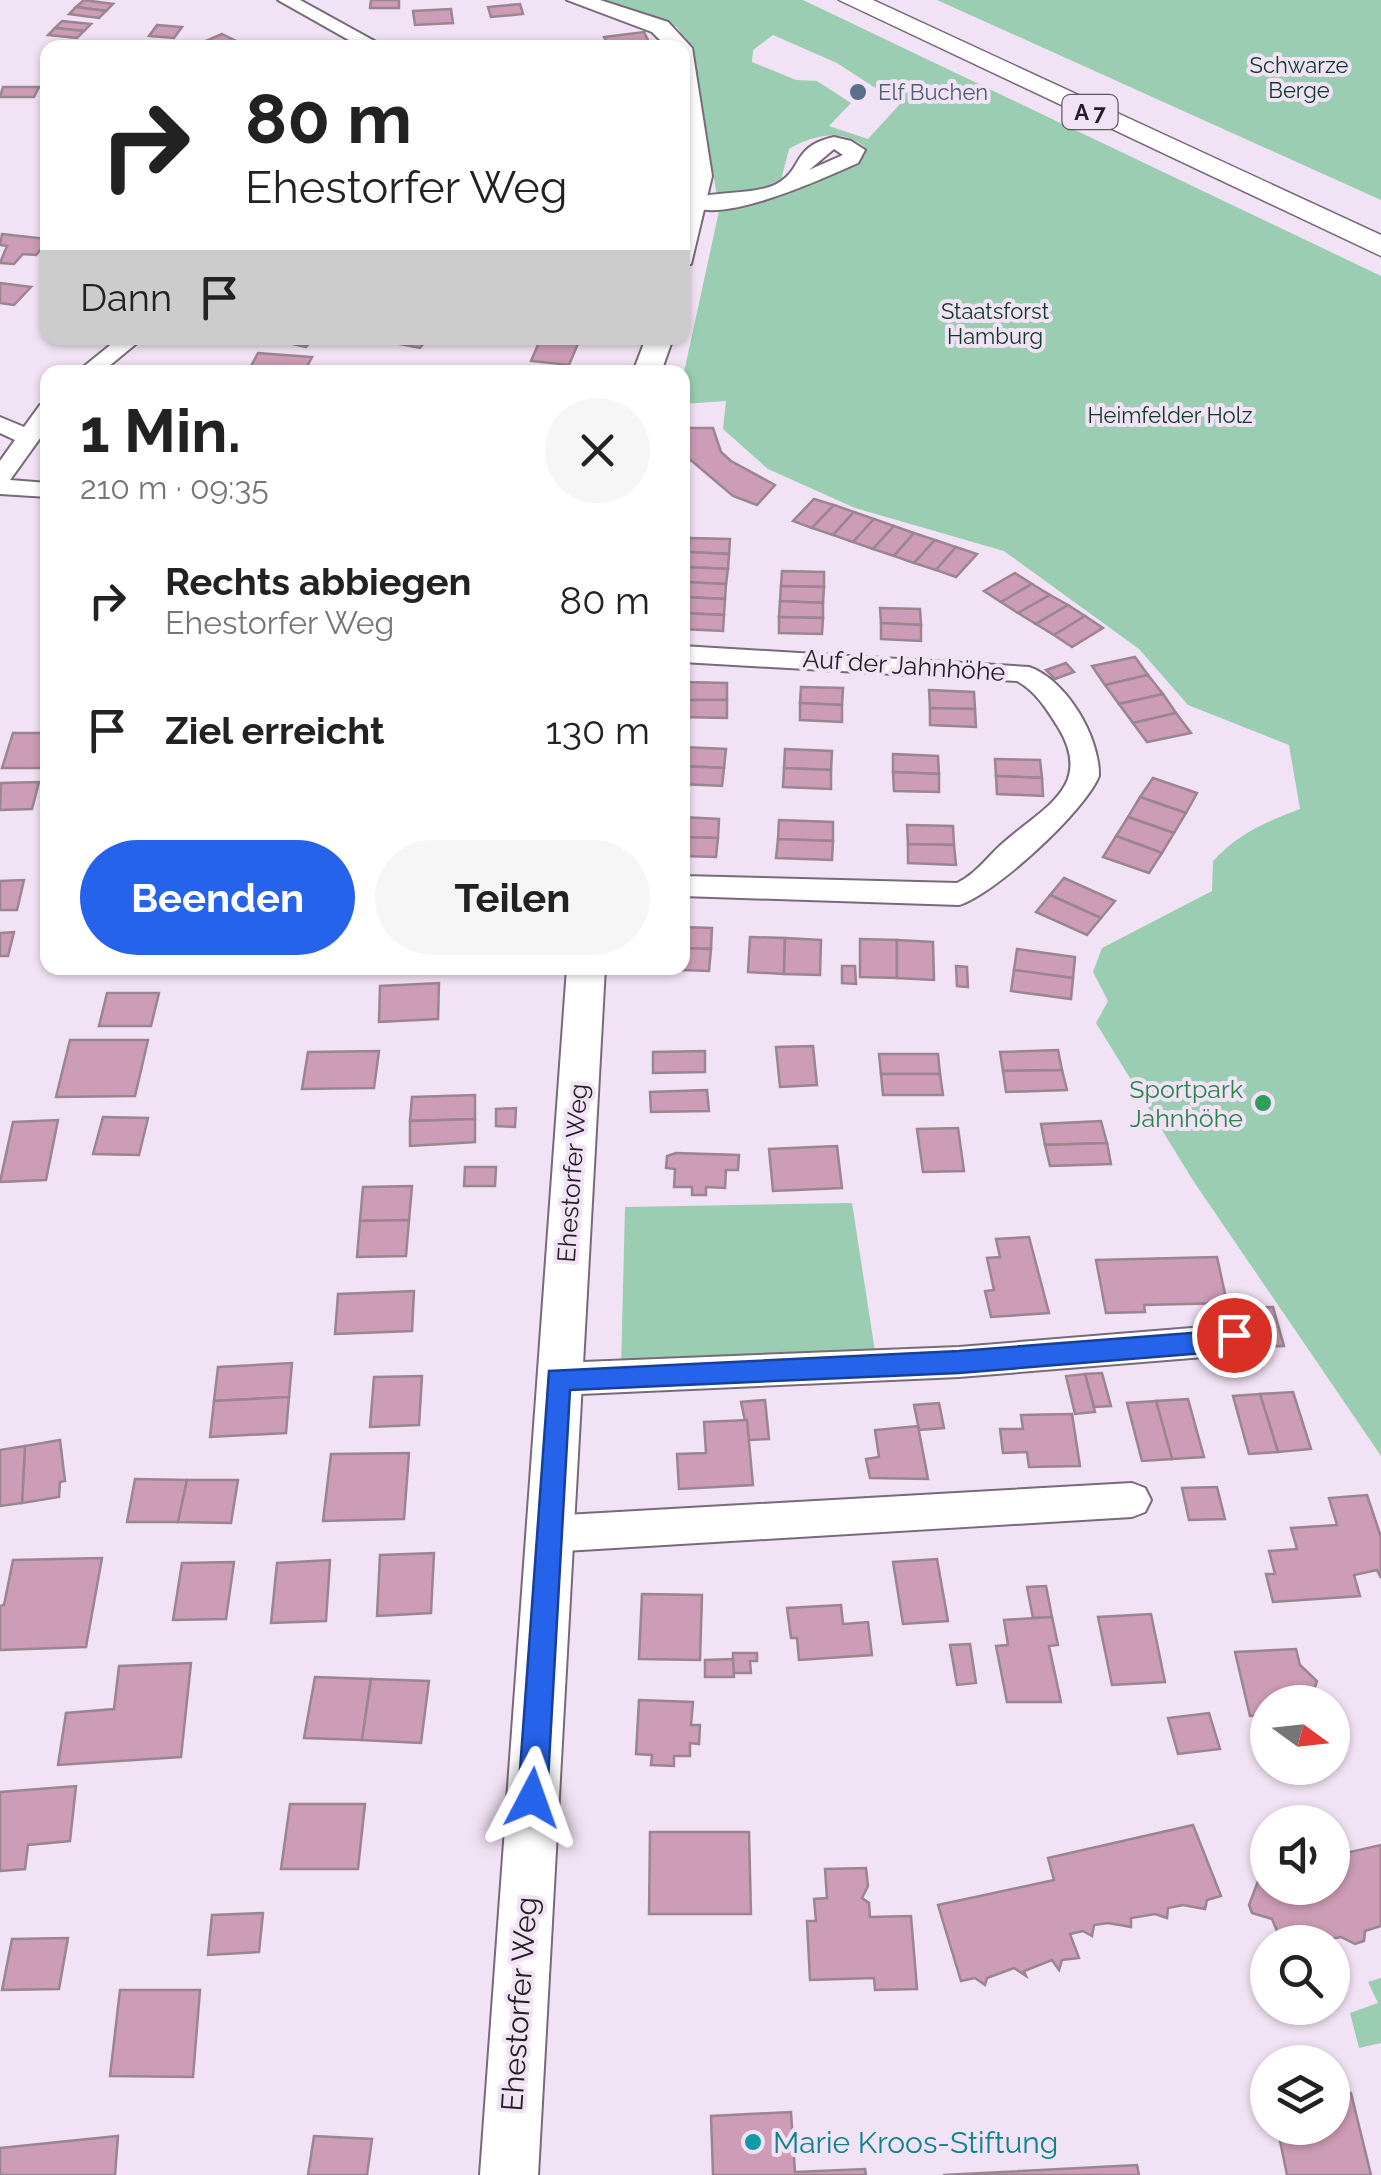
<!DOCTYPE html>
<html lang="de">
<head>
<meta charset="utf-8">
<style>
	body { margin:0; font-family:Raleway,sans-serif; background:#f6f6f6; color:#222; height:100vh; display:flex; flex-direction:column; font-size:38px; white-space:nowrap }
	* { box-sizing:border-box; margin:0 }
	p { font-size:32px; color:#767676 }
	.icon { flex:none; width:55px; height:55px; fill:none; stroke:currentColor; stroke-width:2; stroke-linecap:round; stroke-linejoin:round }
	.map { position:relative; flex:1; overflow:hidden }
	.details { position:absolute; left:40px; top:365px; width:650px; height:610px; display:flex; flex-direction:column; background:#fff; border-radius:20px; box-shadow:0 2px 8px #0004 }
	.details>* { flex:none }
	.hud { position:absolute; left:40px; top:40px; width:650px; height:305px; border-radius:20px; box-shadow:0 2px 8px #0004; background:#fff; color:#222; overflow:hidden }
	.needle { width:65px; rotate:105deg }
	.buttons { position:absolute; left:1250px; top:1685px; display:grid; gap:20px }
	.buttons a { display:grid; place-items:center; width:100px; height:100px; border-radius:50%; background:#fff; box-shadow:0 2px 8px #0004; font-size:50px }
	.pin { position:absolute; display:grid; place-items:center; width:85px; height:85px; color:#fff; margin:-42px; border:5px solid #fff; border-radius:50%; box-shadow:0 2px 10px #0007 }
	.me { position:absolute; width:110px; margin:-55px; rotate:4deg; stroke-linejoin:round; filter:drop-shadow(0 0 8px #0008) }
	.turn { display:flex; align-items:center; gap:35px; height:210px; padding:0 40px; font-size:45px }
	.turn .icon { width:130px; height:130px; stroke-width:2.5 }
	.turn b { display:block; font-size:70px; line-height:85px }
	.then { display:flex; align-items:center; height:95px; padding:0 40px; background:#0003; gap:20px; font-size:38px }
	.round { display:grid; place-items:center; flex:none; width:105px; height:105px; border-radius:52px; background:#f6f6f6 }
	.headline { display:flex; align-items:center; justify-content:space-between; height:170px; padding:0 40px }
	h1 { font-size:60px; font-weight:700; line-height:75px }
	.primary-button { display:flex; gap:20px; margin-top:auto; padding:20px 40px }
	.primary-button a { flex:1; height:115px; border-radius:60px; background:#2563eb; color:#fff; font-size:40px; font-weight:700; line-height:115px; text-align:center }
	.primary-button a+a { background:#f6f6f6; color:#222 }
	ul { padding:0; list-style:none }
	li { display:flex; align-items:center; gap:30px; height:130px; padding:0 40px }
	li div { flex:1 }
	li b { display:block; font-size:38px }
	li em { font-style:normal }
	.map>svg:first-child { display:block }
</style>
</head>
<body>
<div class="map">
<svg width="1381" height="2175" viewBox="0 0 1381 2175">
	<rect width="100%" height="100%" fill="#f2e2f5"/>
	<!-- green -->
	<g fill="#9acdb2" fill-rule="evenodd">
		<path d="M599,0H803L1381,276V1456L1194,1182L1096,1023L1108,1001L1093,972L1102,948L1212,891L1213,861C1239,833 1266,822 1300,809L1289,745L1188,705L1139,649L1004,551L855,508L768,469L723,429L726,401L683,404V377L719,211L850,168L866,148C843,128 813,135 789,149L781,180L744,194L717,197L695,58L677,27ZM773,35L837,63L900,104L868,139L829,126L851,103L817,81L796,80L752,62L753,50Z"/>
		<polygon points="937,0 1381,0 1381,200"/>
		<polygon points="852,1203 876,1358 621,1369 625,1207"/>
		<polygon points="1381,1978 1381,2043 1359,2048 1350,2013 1378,2003 1368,1982"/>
	</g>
	<!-- building -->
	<g fill="#cd9cb6" stroke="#9b8590" stroke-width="2.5">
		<polygon points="84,0 113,4 106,11 76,7"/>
		<polygon points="371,0 399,0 399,8 370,8"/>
		<polygon points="520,4 523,14 491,17 488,7"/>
		<polygon points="76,7 106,11 99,18 69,14"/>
		<polygon points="451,9 453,23 415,25 413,11"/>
		<polygon points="62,21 91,24 84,31 55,28"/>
		<polygon points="157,25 182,27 174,38 149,36"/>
		<polygon points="55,28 84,31 77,38 48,35"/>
		<polygon points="644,32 652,48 610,48 604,37"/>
		<polygon points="222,34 238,42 224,48 201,43"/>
		<polygon points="3,87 39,87 34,97 0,97"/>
		<polygon points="2,234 48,239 48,241 36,255 23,254 14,264 0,263 7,246 0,245"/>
		<polygon points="0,283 31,287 14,305 0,303"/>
		<polygon points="267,338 313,338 306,347"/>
		<polygon points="393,338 428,338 420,348 389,342"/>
		<polygon points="541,338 568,338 580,339 569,365 531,361"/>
		<polygon points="258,353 312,357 304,372 248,372"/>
		<polygon points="682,428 713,428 721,452 731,461 775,485 757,505 733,496 686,456"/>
		<polygon points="814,499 834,505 812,528 793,521"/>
		<polygon points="834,505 854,512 833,535 812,528"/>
		<polygon points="854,512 874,519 853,542 833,535"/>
		<polygon points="874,519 894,526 873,549 853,542"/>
		<polygon points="894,526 914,533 894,556 873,549"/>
		<polygon points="914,533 935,540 914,563 894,556"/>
		<polygon points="690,538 730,539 729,554 688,552"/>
		<polygon points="935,540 956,547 936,570 914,563"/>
		<polygon points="956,547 977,554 956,577 936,570"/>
		<polygon points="688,552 729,554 728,569 687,567"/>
		<polygon points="687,567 728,569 726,584 685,582"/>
		<polygon points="782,571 824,572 824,587 781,586"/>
		<polygon points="1015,573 1032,584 1001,602 984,591"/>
		<polygon points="685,582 726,584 725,599 684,597"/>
		<polygon points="1032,584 1050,595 1018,613 1001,602"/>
		<polygon points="781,586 824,587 823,603 780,601"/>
		<polygon points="1050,595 1068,605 1036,624 1018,613"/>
		<polygon points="684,597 725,599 724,615 682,613"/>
		<polygon points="780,601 823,603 823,618 779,617"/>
		<polygon points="1068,605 1085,616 1054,635 1036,624"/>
		<polygon points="880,608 920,609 921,625 881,623"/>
		<polygon points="682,613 724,615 723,631 682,629"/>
		<polygon points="1085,616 1103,628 1072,647 1054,635"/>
		<polygon points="779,617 823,618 822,634 779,633"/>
		<polygon points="881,623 921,625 921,641 881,639"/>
		<polygon points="1135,657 1148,675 1105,685 1092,666"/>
		<polygon points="1066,663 1074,672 1055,679 1046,670"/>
		<polygon points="1148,675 1163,694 1119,704 1105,685"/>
		<polygon points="682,682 727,683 727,700 682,700"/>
		<polygon points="801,687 843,688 842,705 800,703"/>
		<polygon points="929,690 974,692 975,709 930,708"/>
		<polygon points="1163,694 1176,713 1133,723 1119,704"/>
		<polygon points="682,700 727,700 727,718 682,717"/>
		<polygon points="800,703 842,705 842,722 800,720"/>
		<polygon points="930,708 975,709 976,727 930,725"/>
		<polygon points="1176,713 1191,733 1147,742 1133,723"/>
		<polygon points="13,733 48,733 48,768 2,768"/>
		<polygon points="682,747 726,749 724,768 682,766"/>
		<polygon points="785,749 832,751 831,770 784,768"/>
		<polygon points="893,754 938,756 939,774 893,772"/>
		<polygon points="995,759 1040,760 1042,778 996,776"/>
		<polygon points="682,766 724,768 722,786 682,784"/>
		<polygon points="784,768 831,770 831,789 783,787"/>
		<polygon points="893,772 939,774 939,792 894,791"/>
		<polygon points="996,776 1042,778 1043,796 997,794"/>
		<polygon points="1153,778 1197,793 1186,813 1140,797"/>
		<polygon points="39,782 32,809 0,810 1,783"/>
		<polygon points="1140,797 1186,813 1174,833 1128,817"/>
		<polygon points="682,817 719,819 718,838 682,837"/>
		<polygon points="1128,817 1174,833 1162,853 1116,836"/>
		<polygon points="779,820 833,822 833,841 778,839"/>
		<polygon points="907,825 953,826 954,845 908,844"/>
		<polygon points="1116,836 1162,853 1149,873 1103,857"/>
		<polygon points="682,837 718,838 716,857 682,856"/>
		<polygon points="778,839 833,841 832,860 776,858"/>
		<polygon points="908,844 954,845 956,865 908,863"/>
		<polygon points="1064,878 1115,901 1101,918 1050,895"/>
		<polygon points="24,880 17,910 0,910 0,881"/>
		<polygon points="1050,895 1101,918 1087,935 1036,912"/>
		<polygon points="682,927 712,928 711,949 682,948"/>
		<polygon points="14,932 8,956 0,956 0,933"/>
		<polygon points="750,937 785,938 784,974 748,972"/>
		<polygon points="785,938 821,940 820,975 784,974"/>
		<polygon points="860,939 897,940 897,978 860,977"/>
		<polygon points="897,940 933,942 934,980 897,978"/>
		<polygon points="682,948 711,949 709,971 653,969 682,968"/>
		<polygon points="1017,949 1075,957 1073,978 1014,970"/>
		<polygon points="842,966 855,966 856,984 842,983"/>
		<polygon points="956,966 967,967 968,987 957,986"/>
		<polygon points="1014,970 1073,978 1071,999 1011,991"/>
		<polygon points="439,983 438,1019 379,1022 380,986"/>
		<polygon points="107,993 159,993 151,1026 99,1026"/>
		<polygon points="70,1040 148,1040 135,1096 56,1097"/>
		<polygon points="813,1046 817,1085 780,1087 776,1047"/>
		<polygon points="1058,1050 1062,1070 1003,1071 1000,1052"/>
		<polygon points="379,1051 374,1088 302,1089 308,1052"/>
		<polygon points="705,1051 705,1072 653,1073 653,1052"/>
		<polygon points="879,1054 938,1054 940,1074 881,1074"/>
		<polygon points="1062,1070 1067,1090 1006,1092 1003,1071"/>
		<polygon points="881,1074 940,1074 943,1095 883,1095"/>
		<polygon points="707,1090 709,1111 651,1112 650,1092"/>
		<polygon points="475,1095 475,1119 410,1121 412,1097"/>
		<polygon points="516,1108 515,1127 496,1126 496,1109"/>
		<polygon points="103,1117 148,1118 139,1155 93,1154"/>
		<polygon points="475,1119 475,1142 410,1146 410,1121"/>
		<polygon points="58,1120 46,1180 0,1182 13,1122"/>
		<polygon points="1101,1121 1107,1143 1045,1145 1041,1124"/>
		<polygon points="958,1128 964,1171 923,1172 917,1129"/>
		<polygon points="1107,1143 1111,1164 1050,1166 1045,1145"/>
		<polygon points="837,1146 842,1188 773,1191 769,1149"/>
		<polygon points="676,1153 739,1155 738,1170 726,1170 725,1188 706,1187 706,1195 692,1195 692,1187 674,1187 675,1169 666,1168 667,1156"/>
		<polygon points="465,1167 496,1167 495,1186 464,1186"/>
		<polygon points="412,1186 409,1220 360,1221 363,1187"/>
		<polygon points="409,1220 406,1256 357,1257 360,1221"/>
		<polygon points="1029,1237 1049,1313 991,1317 985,1291 994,1290 987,1258 1000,1257 996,1239"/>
		<polygon points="1217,1257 1227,1303 1144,1305 1145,1312 1106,1313 1096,1260"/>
		<polygon points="414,1291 412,1331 335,1334 338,1294"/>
		<polygon points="1273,1307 1284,1346 1253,1347 1243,1308"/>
		<polygon points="292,1363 289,1397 214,1401 218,1367"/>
		<polygon points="1102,1373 1111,1406 1094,1407 1085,1374"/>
		<polygon points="1085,1374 1095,1412 1075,1414 1066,1376"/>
		<polygon points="422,1376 419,1425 370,1427 374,1377"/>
		<polygon points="1293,1392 1311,1449 1278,1452 1260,1394"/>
		<polygon points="1260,1394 1278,1452 1249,1454 1233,1396"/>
		<polygon points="289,1397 286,1433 210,1437 214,1401"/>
		<polygon points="1188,1399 1204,1457 1172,1459 1156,1401"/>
		<polygon points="765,1400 769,1439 749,1440 741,1402"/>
		<polygon points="1156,1401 1172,1459 1142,1461 1127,1403"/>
		<polygon points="939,1403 944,1428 919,1430 914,1405"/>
		<polygon points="1072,1414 1080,1466 1029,1467 1027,1452 1003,1453 1000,1429 1023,1429 1021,1415"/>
		<polygon points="747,1420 753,1485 679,1489 677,1454 706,1453 704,1422"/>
		<polygon points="918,1426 928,1479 870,1478 866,1459 879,1457 875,1430"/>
		<polygon points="60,1440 65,1481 60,1482 59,1497 22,1503 25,1446"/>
		<polygon points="25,1446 22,1503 0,1506 0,1450"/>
		<polygon points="409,1453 404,1519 323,1521 331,1454"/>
		<polygon points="135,1479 187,1480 178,1522 127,1522"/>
		<polygon points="187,1480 238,1480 231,1523 178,1522"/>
		<polygon points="1217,1487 1225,1519 1189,1520 1182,1488"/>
		<polygon points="1367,1495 1381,1537 1381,1578 1377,1570 1354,1575 1360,1596 1273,1602 1266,1574 1275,1574 1269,1551 1297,1549 1291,1528 1337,1525 1329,1498"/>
		<polygon points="434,1553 431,1613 377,1616 380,1555"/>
		<polygon points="102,1558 86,1647 0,1650 0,1606 4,1605 13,1560"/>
		<polygon points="937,1559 948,1621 903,1624 893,1562"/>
		<polygon points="330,1560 326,1621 271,1623 277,1563"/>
		<polygon points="234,1562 226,1619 173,1620 182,1563"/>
		<polygon points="1046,1586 1052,1617 1033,1618 1027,1587"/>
		<polygon points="642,1594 702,1595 700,1660 639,1659"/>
		<polygon points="841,1605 843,1624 868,1622 872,1655 799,1660 797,1638 791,1638 787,1608"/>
		<polygon points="1151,1614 1165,1682 1112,1685 1098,1617"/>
		<polygon points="1052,1617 1058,1645 1049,1646 1061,1702 1007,1702 996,1646 1008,1645 1004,1620"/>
		<polygon points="970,1644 976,1683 957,1685 950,1645"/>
		<polygon points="1296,1649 1300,1665 1317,1681 1310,1702 1268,1702 1268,1715 1250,1716 1235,1652"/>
		<polygon points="733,1653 757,1653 757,1661 750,1661 751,1673 733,1673"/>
		<polygon points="733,1659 734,1677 705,1677 705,1660"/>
		<polygon points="191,1663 181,1757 58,1765 66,1713 114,1709 119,1666"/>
		<polygon points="315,1677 371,1679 362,1740 304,1738"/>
		<polygon points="371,1679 429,1681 421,1743 362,1740"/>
		<polygon points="639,1700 693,1702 691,1725 700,1725 699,1744 690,1743 690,1756 674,1756 674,1766 651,1765 652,1755 636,1754"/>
		<polygon points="1209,1713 1220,1749 1178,1754 1168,1718"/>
		<polygon points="76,1786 70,1841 28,1845 25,1869 0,1871 0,1792"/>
		<polygon points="290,1804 365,1804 358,1869 281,1869"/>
		<polygon points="1193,1825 1221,1896 1207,1900 1205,1909 1183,1905 1168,1908 1167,1918 1155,1914 1131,1918 1131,1927 1108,1923 1094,1925 1092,1936 1083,1931 1070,1934 1079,1958 1062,1960 1059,1970 1052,1960 1024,1971 1026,1976 1014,1968 987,1978 985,1985 975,1978 961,1981 938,1905 1054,1880 1048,1858"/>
		<polygon points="650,1832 749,1832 751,1914 649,1914"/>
		<polygon points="1381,1845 1381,1926 1365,1931 1364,1941 1355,1944 1341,1937 1314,1942 1277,1931 1272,1919 1252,1913 1249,1905 1268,1855 1268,1888 1332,1888 1332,1866 1345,1862 1341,1854"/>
		<polygon points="866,1868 868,1886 862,1898 869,1903 870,1917 911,1916 917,1989 875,1990 874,1978 810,1980 807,1921 816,1921 814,1899 827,1898 825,1869"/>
		<polygon points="263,1913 259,1952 208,1955 212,1915"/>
		<polygon points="68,1938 59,1989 2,1990 12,1939"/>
		<polygon points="120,1990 200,1990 193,2077 110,2076"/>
		<polygon points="1351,2093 1371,2175 1287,2175 1278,2131 1332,2128 1332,2094"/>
		<polygon points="791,2112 795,2172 865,2169 866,2175 713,2175 711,2116"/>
		<polygon points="118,2136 115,2175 0,2175 0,2148"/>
		<polygon points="314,2136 372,2139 367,2175 308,2175"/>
		<polygon points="1137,2165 1139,2175 943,2175"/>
	</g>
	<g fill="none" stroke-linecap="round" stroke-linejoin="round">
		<!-- minor casing -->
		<g stroke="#786a7a" stroke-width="4">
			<g id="minor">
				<polygon points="278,0 300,0 387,48 363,48"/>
				<path d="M834,137L851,141L865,150L858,163C826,177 715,229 687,203C705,188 755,198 780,182C803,167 793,146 834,137ZM834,149L843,155L809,170Z"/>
				<polygon points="119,338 143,338 102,372 77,372"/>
				<polygon points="48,403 48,427 10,480 48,483 48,497 0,494 0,461 15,440 0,433 0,417 24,427 40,405"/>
				<path d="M682,646L1029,667C1067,680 1100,738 1099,776C1085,811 995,894 959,905L682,896V876L957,883C976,874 987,857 1003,843C1042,808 1095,787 1058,727C1047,710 1036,691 1017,681L682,662Z"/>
				<polygon points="1234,1320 1247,1324 1252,1335 1247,1346 1204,1357 959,1377 558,1395 545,1390 540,1379 545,1368 558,1363 959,1347 1204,1327"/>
				<polygon points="1132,1483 1145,1488 1151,1500 1145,1512 1132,1517 548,1552 534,1546 529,1534 534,1522 548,1516"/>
			</g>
		</g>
		<!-- major casing -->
		<g stroke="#786a7a" stroke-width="4">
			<g id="major">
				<polygon points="567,0 600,0 668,22 692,48 712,176 691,264 682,266 682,199 688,176 682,139 682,48 668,48 652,32"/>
				<polygon points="646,338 673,338 661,372 633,372"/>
				<polygon points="567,968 605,968 538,2175 480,2175"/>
			</g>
		</g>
		<!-- highway casing -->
		<g stroke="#786a7a" stroke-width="3">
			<polygon id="highway" points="839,0 873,0 1381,235 1381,256"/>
		</g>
		<!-- minor -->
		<use href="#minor" fill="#fff" fill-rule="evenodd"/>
		<!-- major -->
		<use href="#major" fill="#fff" fill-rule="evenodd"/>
		<!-- highway -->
		<use href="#highway" fill="#fff" fill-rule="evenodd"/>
	</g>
	<!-- route -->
	<polygon fill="#2563eb" stroke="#184099" stroke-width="2.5" points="1234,1325 1243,1328 1246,1335 1243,1343 1204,1353 959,1373 570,1390 547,1798 543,1808 532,1812 522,1808 518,1798 549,1371 959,1351 1204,1332"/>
	<!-- markers -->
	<circle fill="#5c6f8a" stroke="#f2e2f5" stroke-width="4" cx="858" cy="92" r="10"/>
	<circle fill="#2e9e5b" stroke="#f2e2f5" stroke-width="4" cx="1263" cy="1103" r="10"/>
	<circle fill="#0f9aa8" stroke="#f2e2f5" stroke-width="4" cx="753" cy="2142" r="10"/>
	<g text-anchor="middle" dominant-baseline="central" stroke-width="8" stroke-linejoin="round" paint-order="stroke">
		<!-- far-park labels -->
		<g font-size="22" fill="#0d3a27" stroke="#f2e2f5">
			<text x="1299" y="65">Schwarze<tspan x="1299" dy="25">Berge</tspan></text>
			<text x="995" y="311">Staatsforst<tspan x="995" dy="25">Hamburg</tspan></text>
			<text x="1170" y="415">Heimfelder Holz</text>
		</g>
		<!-- far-service labels -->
		<g font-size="22" fill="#4e5e75" stroke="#f2e2f5" text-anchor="start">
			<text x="878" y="92">Elf Buchen</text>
		</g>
		<!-- shield labels -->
		<rect fill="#f2e2f5" stroke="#615863" stroke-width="2.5" x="1062.5" y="95" width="55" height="34" rx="8"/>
		<g font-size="22" font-weight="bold" fill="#231d24">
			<text x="1090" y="112">A 7</text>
		</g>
		<!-- street labels -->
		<g font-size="25" fill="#231d24" stroke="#f2e2f5">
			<text transform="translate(904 665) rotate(4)">Auf der Jahnhöhe</text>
			<text transform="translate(572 1173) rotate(-86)">Ehestorfer Weg</text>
		</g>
		<!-- leisure labels -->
		<g font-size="25" fill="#27864d" stroke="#f2e2f5" text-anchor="end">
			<text x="1243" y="1089">Sportpark<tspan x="1243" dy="29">Jahnhöhe</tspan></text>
		</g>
		<!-- near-street labels -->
		<g font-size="30" fill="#231d24" stroke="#f2e2f5">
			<text transform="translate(519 2004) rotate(-86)">Ehestorfer Weg</text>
		</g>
		<!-- near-culture labels -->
		<g font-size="30" fill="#0d838f" stroke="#f2e2f5" text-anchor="start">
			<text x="773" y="2142">Marie Kroos-Stiftung</text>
		</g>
	</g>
</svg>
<div class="buttons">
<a><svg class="needle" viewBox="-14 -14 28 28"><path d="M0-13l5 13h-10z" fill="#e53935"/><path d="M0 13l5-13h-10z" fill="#767676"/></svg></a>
<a><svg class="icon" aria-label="sound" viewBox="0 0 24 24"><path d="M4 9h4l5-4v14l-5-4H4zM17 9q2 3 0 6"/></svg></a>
<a><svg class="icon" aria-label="search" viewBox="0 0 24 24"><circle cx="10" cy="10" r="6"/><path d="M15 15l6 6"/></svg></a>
<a><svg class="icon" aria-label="layers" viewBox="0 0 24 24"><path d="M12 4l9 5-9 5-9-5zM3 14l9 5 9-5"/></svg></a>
</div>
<div class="pin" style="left:1234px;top:1335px;background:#d93025"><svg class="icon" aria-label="arrive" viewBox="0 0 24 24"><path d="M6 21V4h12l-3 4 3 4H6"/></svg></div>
<svg class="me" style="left:532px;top:1798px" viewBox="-20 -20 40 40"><path d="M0-17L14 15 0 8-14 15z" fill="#2563eb" stroke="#fff" stroke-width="4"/></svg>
<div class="hud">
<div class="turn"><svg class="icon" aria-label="right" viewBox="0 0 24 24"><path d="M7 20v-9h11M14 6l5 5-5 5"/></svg><div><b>80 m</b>Ehestorfer Weg</div></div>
<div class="then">Dann<svg class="icon" aria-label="arrive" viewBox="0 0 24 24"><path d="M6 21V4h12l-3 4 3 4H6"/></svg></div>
</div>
<section class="details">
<div class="headline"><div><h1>1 Min.</h1><p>210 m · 09:35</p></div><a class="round"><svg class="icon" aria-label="close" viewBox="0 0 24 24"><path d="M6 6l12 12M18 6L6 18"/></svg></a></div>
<ul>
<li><svg class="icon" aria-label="right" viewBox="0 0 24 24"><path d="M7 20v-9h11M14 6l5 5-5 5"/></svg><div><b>Rechts abbiegen</b><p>Ehestorfer Weg</p></div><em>80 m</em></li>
<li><svg class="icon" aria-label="arrive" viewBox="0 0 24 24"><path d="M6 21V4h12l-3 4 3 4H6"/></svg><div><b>Ziel erreicht</b></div><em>130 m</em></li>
</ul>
<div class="primary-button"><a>Beenden</a><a>Teilen</a></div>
</section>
</div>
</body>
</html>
